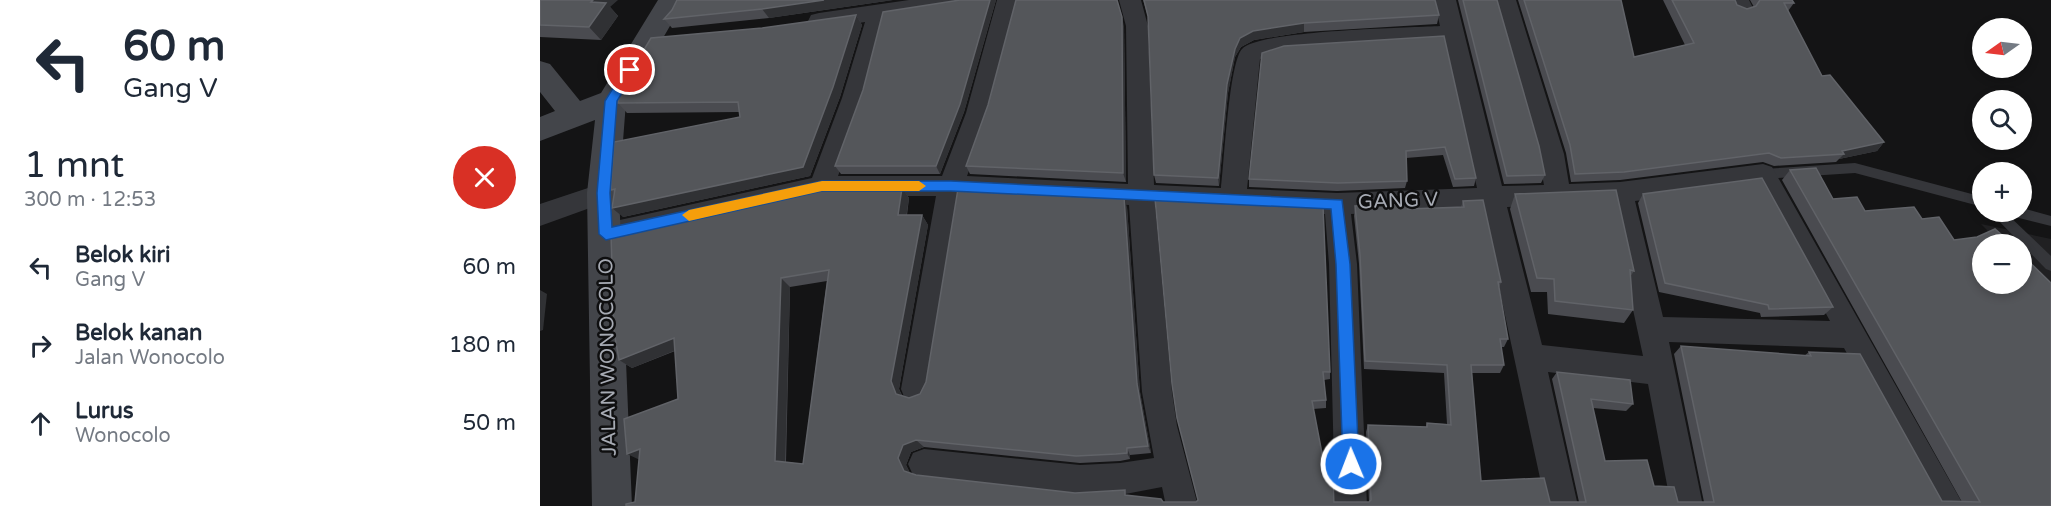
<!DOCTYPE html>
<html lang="id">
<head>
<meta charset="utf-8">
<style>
	body { margin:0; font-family:"Varela Round",sans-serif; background:#f2f2f3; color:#1f2937; height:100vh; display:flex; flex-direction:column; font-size:22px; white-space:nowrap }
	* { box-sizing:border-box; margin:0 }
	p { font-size:20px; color:#747a83 }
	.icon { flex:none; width:33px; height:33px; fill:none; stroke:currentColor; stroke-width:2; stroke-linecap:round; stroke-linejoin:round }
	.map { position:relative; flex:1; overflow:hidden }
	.drawer { display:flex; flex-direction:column; background:#fff; width:540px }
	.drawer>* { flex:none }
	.guide { background:#fff; color:#1f2937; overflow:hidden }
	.needle { width:39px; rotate:256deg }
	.buttons { position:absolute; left:1432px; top:18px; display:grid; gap:12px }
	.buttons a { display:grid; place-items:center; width:60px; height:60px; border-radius:50%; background:#fff; box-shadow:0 3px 9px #0003; font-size:30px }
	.pin { position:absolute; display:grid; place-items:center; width:51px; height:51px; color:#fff; margin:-26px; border:3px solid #fff; border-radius:50%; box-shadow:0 2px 6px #0007 }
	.me { position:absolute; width:66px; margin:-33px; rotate:359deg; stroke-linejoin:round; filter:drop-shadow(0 0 4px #0008) }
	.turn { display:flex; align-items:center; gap:21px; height:126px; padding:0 24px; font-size:27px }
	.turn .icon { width:78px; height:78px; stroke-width:2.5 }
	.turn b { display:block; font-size:42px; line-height:51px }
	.round { display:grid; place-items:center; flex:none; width:63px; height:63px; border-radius:32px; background:#f2f2f3 }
	.headline { display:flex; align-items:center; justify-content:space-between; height:102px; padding:0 24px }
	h1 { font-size:36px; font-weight:600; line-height:45px }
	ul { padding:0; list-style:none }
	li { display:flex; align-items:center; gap:18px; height:78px; padding:0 24px }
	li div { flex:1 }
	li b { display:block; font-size:22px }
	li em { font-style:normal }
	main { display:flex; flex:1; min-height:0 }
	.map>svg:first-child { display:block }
</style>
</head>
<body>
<main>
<section class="drawer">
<div class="guide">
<div class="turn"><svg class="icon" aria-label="left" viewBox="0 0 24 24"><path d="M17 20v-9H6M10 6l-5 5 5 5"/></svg><div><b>60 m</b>Gang V</div></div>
</div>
<div class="headline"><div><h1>1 mnt</h1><p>300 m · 12:53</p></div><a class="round" style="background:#d93025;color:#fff"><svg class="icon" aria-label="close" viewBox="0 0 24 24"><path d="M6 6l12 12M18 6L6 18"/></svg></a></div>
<ul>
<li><svg class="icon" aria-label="left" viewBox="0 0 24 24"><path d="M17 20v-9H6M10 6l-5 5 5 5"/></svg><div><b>Belok kiri</b><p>Gang V</p></div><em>60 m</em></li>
<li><svg class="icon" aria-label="right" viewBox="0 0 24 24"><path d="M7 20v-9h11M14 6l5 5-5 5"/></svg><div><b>Belok kanan</b><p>Jalan Wonocolo</p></div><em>180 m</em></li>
<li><svg class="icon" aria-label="ahead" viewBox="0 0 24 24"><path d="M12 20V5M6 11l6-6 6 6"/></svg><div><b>Lurus</b><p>Wonocolo</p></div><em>50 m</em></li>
</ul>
</section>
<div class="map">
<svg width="1511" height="506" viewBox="0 0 1511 506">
	<rect width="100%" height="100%" fill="#141415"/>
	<!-- built -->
	<polygon fill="#202022" points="1441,224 1511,239 1511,296 1482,266 1482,244 1461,244"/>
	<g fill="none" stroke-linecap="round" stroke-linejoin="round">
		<!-- lane -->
		<g fill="#35363a" fill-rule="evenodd">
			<polygon points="1315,163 1443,197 1443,207 1315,173 1223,179 1217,174 1223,169"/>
			<polygon points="1482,208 1511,216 1511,226 1471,216 1469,212 1482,212"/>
			<polygon points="1450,212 1465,212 1511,256 1511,271 1506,269"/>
		</g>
		<!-- street -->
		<g fill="#35363a" fill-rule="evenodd">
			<path d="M369,0H432L429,5L421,8L346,19L326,98L298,176H402L426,113L457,0H479L450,113L427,176L588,184L586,26L579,0H601L608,26L614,185L681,188C684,164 689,63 702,49C720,30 867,28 900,26L894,0H916L962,186L1004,185L998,154L954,0H976L1024,154L1029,184L1080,182L1223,164L1232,167L1424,506H1390L1304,348L1129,342L1163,506H1131L1108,384L1008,372L1038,506H1006L942,208L811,214L817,264L827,506H795L789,264L785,214L615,206L632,392L637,426L658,506H626L622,487L580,495L540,497L384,479L373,475L368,464L373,453L384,449L540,465L580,463L614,458L602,392L589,205L422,197L391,389L387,399L376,403L365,399L361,389L396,196H282L66,245L57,242L53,234L57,226L66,223L272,178L302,98L325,22L279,29L271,27L268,21L271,15L279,13ZM904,42L937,188L797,193L707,189L720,59L744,52ZM1216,185L1290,321L1123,317L1095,201ZM1070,203L1103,356L1002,345L967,207Z"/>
			<polygon points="1187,0 1209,0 1213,8 1210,13 1202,16 1194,13"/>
			<polygon points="63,183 72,186 76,193 72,200 0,226 0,204"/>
		</g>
		<!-- secondary -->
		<polygon fill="#43454a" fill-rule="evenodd" points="118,0 145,0 86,102 79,193 92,506 52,506 47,193 55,120 0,141 0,117 15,111 0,92 0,61 10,64 40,101 61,93"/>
	</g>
	<!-- wall -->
	<g fill="#4a4b50" fill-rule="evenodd">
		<polygon points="0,0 70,7 78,16 61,40 0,37"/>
		<polygon points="353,0 229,18 132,28 124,19 132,10"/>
		<polygon points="420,0 456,0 424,112 400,174 301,174 295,166 418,1"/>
		<polygon points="603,0 895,0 899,15 897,24 764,32 714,40 701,47 695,57 688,93 679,186 616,183 614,175 609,20"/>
		<polygon points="918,0 957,0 1005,175 1001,183 964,184"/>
		<polygon points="978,0 1081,0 1094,57 1145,45 1123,0 1195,0 1197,5 1207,9 1214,7 1210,0 1252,0 1254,3 1248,11 1282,76 1344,142 1337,151 1299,159 1296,162 1234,166 1223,162 1080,180 1031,182 1026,153"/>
		<polygon points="316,15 322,25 300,97 270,176 83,217 74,193 71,190 200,117 199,112 87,113 78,103 222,28"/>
		<polygon points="584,26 586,182 430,174 426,166 448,105"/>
		<polygon points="904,36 936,178 934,186 913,187 903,155 866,158 867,181 865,188 797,191 709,187 709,179"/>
		<path d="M1250,170L1293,199L1325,211L1511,506L95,502L138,399L135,351L92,368L79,360L362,188L369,198L367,215H382L388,225L359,389L362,395L369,398L380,394L587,207L600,392L611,453L590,455V459L580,461L540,463L384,447L371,452L366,465L370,473L376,475L535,493L588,495L623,502H656L658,500L632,384L790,372V379L784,380L786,400V408L773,409L784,464L794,502H829L826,432L828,425L886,427L887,423L907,424L904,373L824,369L819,264L814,216L815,206L868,209L921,207L923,201L961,282L959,288L968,339L964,347H961L964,365L960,373H932L941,481L1010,502H1039L1012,379L1017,372L1093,404L1086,411L1053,408L1065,461L1114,486L1138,502H1164L1134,354L1141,346L1264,356L1269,352L1402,501L1422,502L1242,180ZM287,281L263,464L246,462L250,287Z"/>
		<polygon points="975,194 1094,271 1090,277 1093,310 1084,323 1008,314 1007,292 991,292 970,209"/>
		<polygon points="1103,194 1293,307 1284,315 1221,317 1220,313 1119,292 1098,203"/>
	</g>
	<!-- shaded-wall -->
	<g fill="#303134">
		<polygon points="53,0 78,0 70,7 78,16 61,40 49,27 51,2"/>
		<polygon points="284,0 353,0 229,18 222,9"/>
		<polygon points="450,0 456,0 424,112 400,174 396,166"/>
		<polygon points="316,15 322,25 300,97 270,176 83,217 72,208 263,167"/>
		<polygon points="582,17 584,26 586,182 583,173"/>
		<polygon points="764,23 764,32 714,40 701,47 695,57 688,93 679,186 678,178 687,84 695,49 700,38 713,31"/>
		<polygon points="1344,142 1337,151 1299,159 1304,154 1302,151"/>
		<polygon points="362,188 369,198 365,225 358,215"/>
		<polygon points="584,197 587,207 600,392 611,453 608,446 597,384"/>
		<polygon points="382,215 388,225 359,389 364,401 356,394 351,381"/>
		<polygon points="241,278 250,287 245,468 235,461"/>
		<polygon points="0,290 7,294 3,330 0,331"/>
		<polygon points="134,338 146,346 92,368 79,360"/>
		<polygon points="376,440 384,447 371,452 366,465 372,477 364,471 358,458 363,445"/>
		<polygon points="587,448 590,455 590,459 587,453"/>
		<polygon points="100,449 100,460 87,454"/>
	</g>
	<!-- building -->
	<g fill="#54565a" stroke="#616368" stroke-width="1.5" fill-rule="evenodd">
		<polygon points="0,0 53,0 51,2 66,3 49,27 0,25"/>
		<polygon points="137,0 284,0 222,9 124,19 132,10"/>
		<polygon points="420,0 450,0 420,104 396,166 295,166 323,90 343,12"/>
		<polygon points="476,0 577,0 582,17 583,173 426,166 448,105"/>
		<polygon points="604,0 895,0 899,15 764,23 713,31 700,38 695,49 687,84 678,178 614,175 608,16"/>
		<polygon points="923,0 957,0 999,146 1005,175 967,176"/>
		<polygon points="984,0 1081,0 1094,57 1154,43 1132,0 1195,0 1197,5 1207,9 1216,6 1220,0 1252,0 1254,3 1244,3 1282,76 1290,75 1344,142 1302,151 1304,154 1241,158 1229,153 1084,172 1035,174 1030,145"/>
		<polygon points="316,15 293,87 263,167 72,208 75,189 71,190 71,184 74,142 200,117 198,102 78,103 78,93 111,38 222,28"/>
		<polygon points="904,36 936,178 915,179 905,147 866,151 867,181 798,183 709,179 722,53 744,46"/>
		<path d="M1276,168L1293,199L1317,197L1325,211L1374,207L1382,219L1399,217L1414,240L1437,237L1455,229L1472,244H1443V284H1482V255L1511,283V506H86V504L95,502L100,449L87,454L84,419L138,399L134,338L79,360L74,332L71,234L274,188H362L358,215H382L351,381L356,394L369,398L380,394L386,382L418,189L584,197L597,384L608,446L587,448V453L576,454L536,456L376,440L363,445L358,458L364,471L376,475L535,493L585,490V495L621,499L623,502H656L658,500L637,418L632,384L615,198L783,206L790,372H783L786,400L772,401L784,464L793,463L794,502H829L831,500L828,425L887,427V423L911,425L907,365L825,361L820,255L815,206L868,204V209L924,207L923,201L943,200L961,282H958L968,339H960L964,365H931L941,481L1004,478L1010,502H1046L1017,372L1090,380L1093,404L1051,399L1065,461L1107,460L1114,486L1134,487L1138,502H1174L1141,346L1271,356L1269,352L1320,354L1402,501L1440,502L1250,170ZM289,270L263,464L235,461L241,278Z"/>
		<polygon points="1222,178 1293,307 1229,309 1228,305 1125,283 1103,194"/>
		<polygon points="1076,190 1094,271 1090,270 1093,310 1015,301 1014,279 997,278 975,194"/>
	</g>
	<!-- route -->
	<polygon fill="#1a73e8" stroke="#114b97" stroke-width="1.5" points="90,66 96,70 77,101 70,193 72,227 282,181 411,181 802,200 810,264 819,464 816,470 811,472 805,470 803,464 796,264 791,209 411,191 282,191 66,240 59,234 57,193 65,101 86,67"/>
	<!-- slow -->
	<polygon fill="#f59e0b" points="282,181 379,181 386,186 379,191 282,191 149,221 142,215 149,210"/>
	<g text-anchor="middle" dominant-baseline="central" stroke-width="5" stroke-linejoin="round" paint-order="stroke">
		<!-- street labels -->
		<g font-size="20" fill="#a7abb4" stroke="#0f0f10">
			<text transform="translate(858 201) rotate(-2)">GANG V</text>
			<text transform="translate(68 357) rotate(-91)">JALAN WONOCOLO</text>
		</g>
	</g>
</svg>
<div class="buttons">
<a><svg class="needle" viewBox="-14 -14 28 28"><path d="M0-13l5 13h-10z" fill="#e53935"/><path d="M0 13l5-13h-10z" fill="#747a83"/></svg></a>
<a><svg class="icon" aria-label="search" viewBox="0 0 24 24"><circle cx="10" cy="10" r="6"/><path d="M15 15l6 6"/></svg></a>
<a>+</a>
<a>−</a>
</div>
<div class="pin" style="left:90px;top:70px;background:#d93025"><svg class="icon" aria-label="arrive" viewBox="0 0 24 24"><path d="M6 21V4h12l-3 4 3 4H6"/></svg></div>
<svg class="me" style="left:811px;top:464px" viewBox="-20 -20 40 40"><circle r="17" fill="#1a73e8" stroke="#fff" stroke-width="3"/><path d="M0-11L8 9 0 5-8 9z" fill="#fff"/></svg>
</div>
</main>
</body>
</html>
